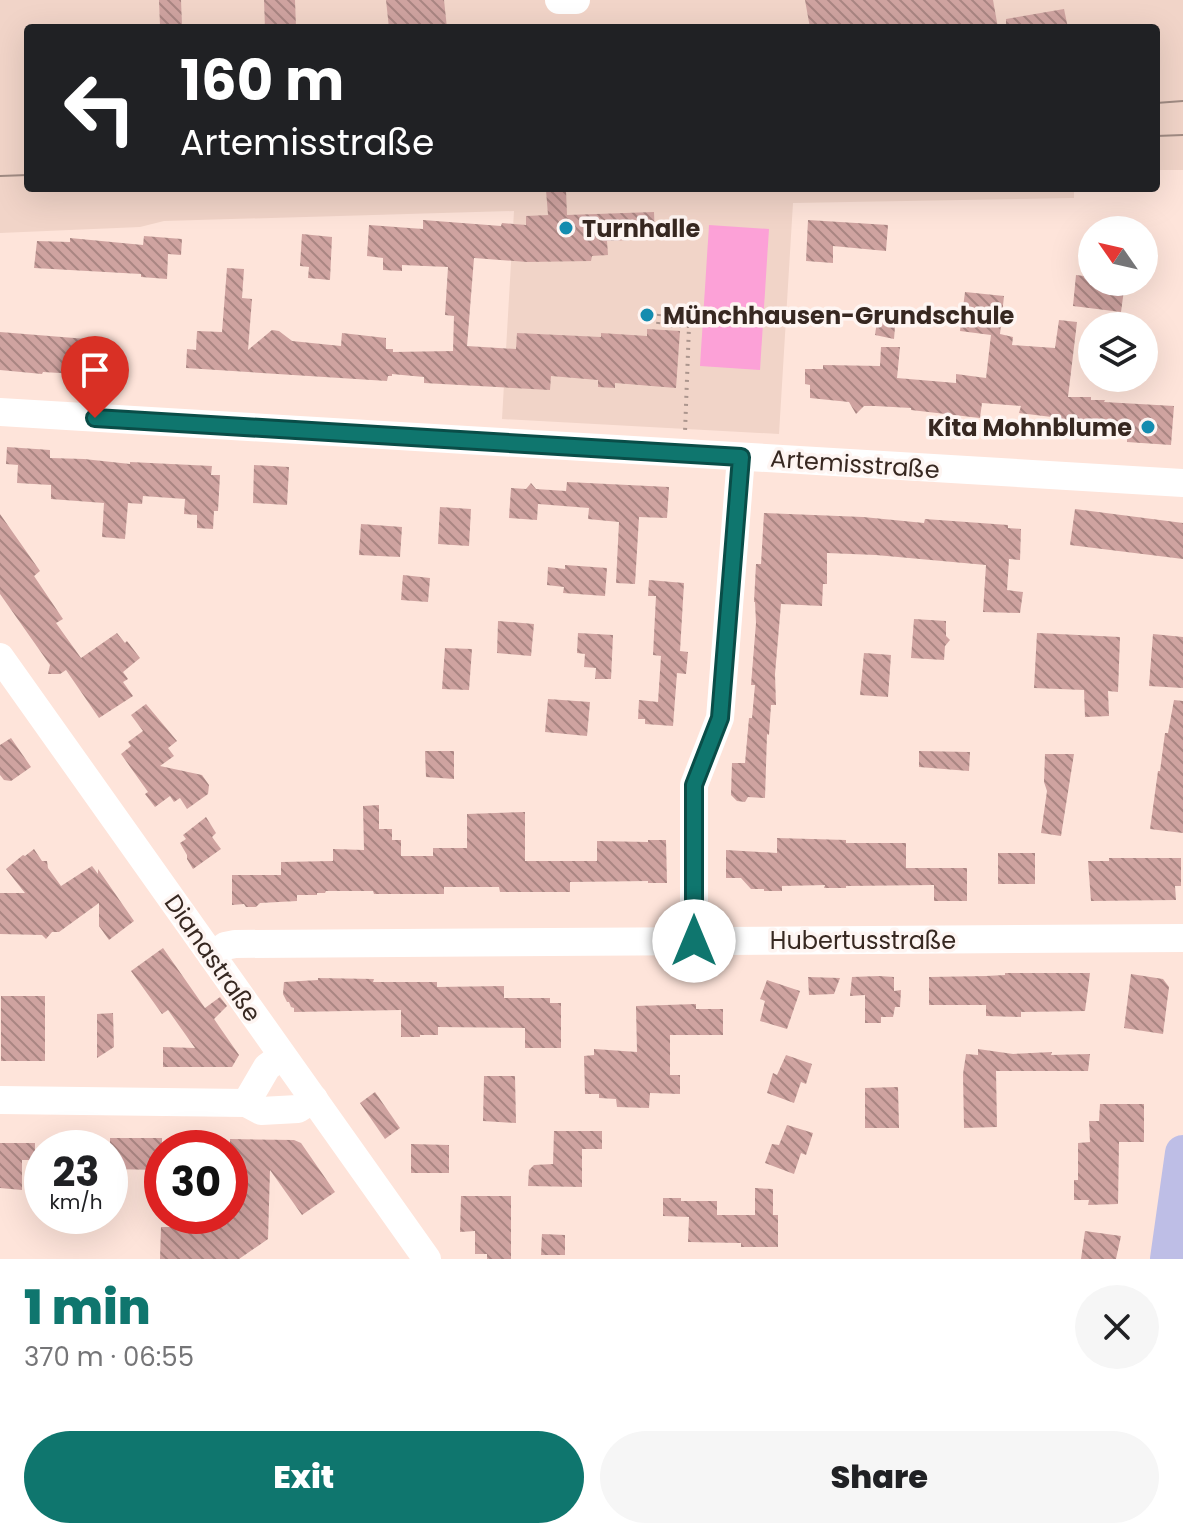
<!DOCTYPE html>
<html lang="en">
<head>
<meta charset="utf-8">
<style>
	body { margin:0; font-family:Poppins,sans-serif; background:#f6f6f6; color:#202124; height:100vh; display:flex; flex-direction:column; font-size:30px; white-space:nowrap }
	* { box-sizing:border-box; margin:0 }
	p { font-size:26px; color:#757577 }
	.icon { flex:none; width:44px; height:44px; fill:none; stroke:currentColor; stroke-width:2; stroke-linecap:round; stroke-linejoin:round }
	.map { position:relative; height:1259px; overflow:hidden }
	.details { display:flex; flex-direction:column; background:#fff; flex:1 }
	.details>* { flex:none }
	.guide { position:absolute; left:24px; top:24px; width:1136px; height:168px; border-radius:8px; box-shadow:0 8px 32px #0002; background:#202124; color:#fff; overflow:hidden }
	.needle { width:52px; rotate:304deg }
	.fabs { position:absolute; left:1078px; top:216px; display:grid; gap:16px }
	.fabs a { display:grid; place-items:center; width:80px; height:80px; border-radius:50%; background:#fff; box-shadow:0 8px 32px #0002; font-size:40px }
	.speed { position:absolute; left:24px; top:1130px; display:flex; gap:16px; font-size:40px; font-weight:700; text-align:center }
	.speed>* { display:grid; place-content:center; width:104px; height:104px; border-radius:50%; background:#fff; box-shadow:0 8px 32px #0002; line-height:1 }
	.speed small { font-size:20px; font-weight:400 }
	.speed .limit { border:12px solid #d22; background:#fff; color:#111 }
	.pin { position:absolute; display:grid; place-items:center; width:68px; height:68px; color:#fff; margin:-82px -34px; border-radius:50% 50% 50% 0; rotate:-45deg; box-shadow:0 0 8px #0007 }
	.pin .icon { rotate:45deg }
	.me { position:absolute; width:88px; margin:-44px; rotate:0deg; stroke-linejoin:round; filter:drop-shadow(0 0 6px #0008) }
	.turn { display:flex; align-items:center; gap:28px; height:168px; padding:0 24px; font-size:36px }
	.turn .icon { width:104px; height:104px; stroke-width:2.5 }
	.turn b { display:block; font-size:56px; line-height:68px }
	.round { display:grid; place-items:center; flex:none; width:84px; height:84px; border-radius:42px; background:#f6f6f6 }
	.summary { display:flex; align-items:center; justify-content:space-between; height:136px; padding:0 24px }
	h1 { font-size:48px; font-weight:800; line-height:60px; color:#0f766e }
	.primary-button { display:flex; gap:16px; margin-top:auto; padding:16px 24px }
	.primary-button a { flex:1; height:92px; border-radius:48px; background:#0f766e; color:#fff; font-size:32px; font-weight:800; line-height:92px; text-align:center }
	.primary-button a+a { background:#f6f6f6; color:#202124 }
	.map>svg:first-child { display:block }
</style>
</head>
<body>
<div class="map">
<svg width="1183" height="1259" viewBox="0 0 1183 1259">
	<defs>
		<pattern id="building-back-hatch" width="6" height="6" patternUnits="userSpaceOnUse" patternTransform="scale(2)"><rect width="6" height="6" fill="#cfa3a0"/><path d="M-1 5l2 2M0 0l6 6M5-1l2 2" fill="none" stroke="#a98582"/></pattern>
	</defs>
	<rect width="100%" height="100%" fill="#fee4da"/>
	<!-- built -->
	<polygon fill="#f1d4c8" points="0,0 1183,0 1183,170 1156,170 1156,28 28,28 28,188 1074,188 1074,198 793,203 779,434 502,419 514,211 164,221 140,227 0,233"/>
	<!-- pitch -->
	<polygon fill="#fca1d7" points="709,225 769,229 760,370 700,366"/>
	<!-- building -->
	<g fill="url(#building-back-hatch)">
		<polygon points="159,0 181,0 182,25 160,26"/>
		<polygon points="264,0 295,0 296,28 265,28"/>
		<polygon points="386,0 444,0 447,28 389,28"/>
		<polygon points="805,0 993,0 998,28 810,28"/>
		<polygon points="1064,9 1068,28 1006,28 1006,19"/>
		<polygon points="546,190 566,190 567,215 654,212 655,239 607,241 608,255 592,256 591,261 527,262 474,258 467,346 516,349 517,333 601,337 601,333 647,336 647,329 680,331 676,388 615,383 615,388 598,387 598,380 551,376 550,390 424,383 424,377 392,374 392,376 388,376 387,381 186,368 187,349 196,350 197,331 222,332 227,268 244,269 242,298 252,299 248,350 272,330 279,331 292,341 341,346 342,333 386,338 386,349 393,349 393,352 453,351 454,316 445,315 448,267 402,265 402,271 383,270 383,258 367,256 369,225 423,229 423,220 501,226 502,223 526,225 526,216 548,215"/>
		<polygon points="808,220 888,225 886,251 833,246 833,263 806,261"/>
		<polygon points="302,234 332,237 330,280 308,278 309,267 300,266"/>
		<polygon points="144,236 182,239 181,255 168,254 167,279 141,277 141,274 34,268 37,241 70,242 70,238 143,245"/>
		<polygon points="1076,275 1092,277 1092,282 1125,282 1121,312 1073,306"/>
		<polygon points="965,292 1004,296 1000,334 1013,337 1012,345 1055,348 1059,320 1077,322 1068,397 1091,397 1091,400 1105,400 1104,402 1174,406 1171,445 1127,442 1127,438 1059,434 1060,418 1019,413 1021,406 982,403 980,418 911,410 911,408 875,406 864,406 856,414 849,402 810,398 810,385 805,384 805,369 823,369 823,365 880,366 881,347 900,347 897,378 956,383 956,374 986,378 991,335 960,331"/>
		<polygon points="878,314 896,315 894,339 875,335"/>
		<polygon points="0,332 99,340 99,352 112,353 110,376 43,372 42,374 0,370"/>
		<polygon points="7,447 50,450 50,458 84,459 130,464 130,462 212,466 211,475 220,475 218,511 214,511 213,529 197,528 197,515 184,514 185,499 143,496 142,504 128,503 125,539 102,537 104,503 51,499 51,485 17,483 18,465 6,464"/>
		<polygon points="254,465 289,467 287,505 253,503"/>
		<polygon points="567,482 669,487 667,518 639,517 635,584 616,583 619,522 588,519 589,508 538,504 537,520 509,518 511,488 526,489 531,483 536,489 566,491"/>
		<polygon points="440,507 471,509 469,546 438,544"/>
		<polygon points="1075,509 1183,523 1183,559 1070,545"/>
		<polygon points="764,513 863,517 924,523 925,519 1008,525 1008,528 1021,529 1020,560 1009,559 1007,590 1023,592 1020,613 983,612 986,565 876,555 827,553 827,584 823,584 822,606 781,604 775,674 776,705 771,705 769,735 767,734 765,798 748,797 745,802 737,801 731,795 732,763 745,763 749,718 752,718 755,685 751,685 756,623 755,602 754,602 756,564 761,564"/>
		<polygon points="0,514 40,571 34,576 63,619 56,623 81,658 117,633 125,643 127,641 140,658 123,672 128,679 123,682 133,696 99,718 66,670 60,674 48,674 50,665 0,594"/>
		<polygon points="361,524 402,527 400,557 359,555"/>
		<polygon points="565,565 607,568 605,596 563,593 564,587 547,585 548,567 565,569"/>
		<polygon points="403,575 430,578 428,602 401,600"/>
		<polygon points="649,580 684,583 680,651 688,652 686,674 677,673 673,726 645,724 645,719 638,719 639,700 658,702 661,656 653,655 656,596 648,596"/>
		<polygon points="914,619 946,621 946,636 950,640 945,646 944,660 911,658"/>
		<polygon points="498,621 534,624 531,656 497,653"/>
		<polygon points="578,633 613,635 611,679 595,679 596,668 584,667 585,654 577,653"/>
		<polygon points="1037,633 1120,637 1118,692 1108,691 1109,716 1085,717 1084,690 1034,688"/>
		<polygon points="1153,634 1183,637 1183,688 1149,686"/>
		<polygon points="445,648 472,649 469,690 442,689"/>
		<polygon points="864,653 891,655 888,697 860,695"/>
		<polygon points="548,699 590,702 587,736 545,732"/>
		<polygon points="1174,700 1183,701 1183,833 1150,829 1158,771 1160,771 1165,733 1168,733"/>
		<polygon points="146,704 177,741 168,748 174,756 160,766 202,775 209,785 208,794 187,809 180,798 174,802 170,796 155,807 145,794 148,792 121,754 131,746 128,742 143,731 131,715"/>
		<polygon points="11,738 31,767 11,781 4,780 0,775 0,745"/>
		<polygon points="425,751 454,751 454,779 426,777"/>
		<polygon points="919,751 970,752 969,771 919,767"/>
		<polygon points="1045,754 1074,754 1061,836 1041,833 1047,791 1044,782"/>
		<polygon points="379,805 379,829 392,829 392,840 401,840 401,856 433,856 433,848 467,848 467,814 525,812 525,861 597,861 597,841 648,842 648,840 666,840 667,883 648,883 648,881 570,882 570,892 500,892 499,887 444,887 444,894 374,894 373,891 326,891 325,893 317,893 317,895 297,895 297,901 260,903 256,907 246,907 244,904 232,905 232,875 281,875 281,862 333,861 333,849 364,850 363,806"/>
		<polygon points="206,817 216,833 212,837 221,849 193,869 187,859 187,855 180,843 186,839 183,835"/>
		<polygon points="777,838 846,840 846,843 906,843 906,868 967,868 967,901 934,901 934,885 846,886 846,888 824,888 825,885 782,886 782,891 764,891 764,889 751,889 741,878 726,878 726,850 777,853"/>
		<polygon points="34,849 42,861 47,861 48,868 61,886 92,866 98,874 98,869 134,921 109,940 99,926 99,903 59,932 52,932 46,939 42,935 0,934 0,893 25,893 6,869 23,855 25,856"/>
		<rect x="998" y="853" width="37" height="31"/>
		<polygon points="1109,858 1181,858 1181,886 1175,886 1176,900 1091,901 1088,861 1109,861"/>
		<polygon points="163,948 205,1008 220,997 227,1006 214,1019 239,1055 232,1067 163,1067 163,1047 195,1048 168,1010 162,1014 131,971"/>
		<polygon points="1005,973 1090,973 1085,1011 1021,1012 1021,1017 986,1016 986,1005 929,1005 929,977 986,976 1005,975"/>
		<polygon points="1131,974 1163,979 1169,987 1163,1034 1124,1028"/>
		<polygon points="879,976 894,977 894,991 901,990 900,1007 895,1007 893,1017 881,1017 881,1023 865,1023 865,995 850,996 852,977"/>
		<polygon points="808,977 840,978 834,994 809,995"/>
		<polygon points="318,978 374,979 373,982 437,982 437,987 504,986 504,998 550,998 550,1003 561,1003 561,1048 525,1048 525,1028 438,1027 438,1035 420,1035 420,1037 401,1037 401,1010 294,1012 294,1008 291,1007 289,1002 287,1002 283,994 284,982 318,980"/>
		<polygon points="767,980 800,991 787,1029 760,1021 765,1001 760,999"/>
		<rect x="1" y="996" width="44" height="65"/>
		<polygon points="696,1004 696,1009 723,1009 723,1035 670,1035 670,1075 680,1075 680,1094 650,1093 649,1108 617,1107 616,1099 599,1098 599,1094 585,1094 584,1056 594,1055 594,1049 637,1052 636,1006"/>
		<polygon points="113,1013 114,1047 97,1058 97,1014"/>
		<polygon points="978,1049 1013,1054 1052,1052 1051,1055 1090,1054 1088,1071 996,1071 997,1127 964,1128 963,1074 966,1054 978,1055"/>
		<polygon points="786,1055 812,1064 806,1084 801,1082 794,1103 767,1093 773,1073 777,1075"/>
		<polygon points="484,1076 515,1076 516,1123 483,1121"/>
		<polygon points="898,1087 899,1128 865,1128 865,1088"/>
		<polygon points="375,1092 400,1128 385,1139 360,1103"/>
		<polygon points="1100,1104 1144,1104 1144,1142 1119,1142 1118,1204 1088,1205 1089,1200 1074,1200 1074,1180 1078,1180 1078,1143 1090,1142 1089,1121 1099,1121"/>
		<polygon points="787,1125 813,1133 806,1155 801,1153 794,1174 765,1163 772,1144 779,1145"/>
		<polygon points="554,1131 602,1131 602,1149 582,1149 582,1187 528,1186 529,1170 534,1165 553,1164"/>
		<polygon points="110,1138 162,1138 162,1170 110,1169"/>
		<polygon points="230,1139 294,1140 301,1143 335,1192 302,1215 270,1170 268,1239 239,1259 160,1259 161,1227 214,1227 214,1216 230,1216"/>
		<polygon points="0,1143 35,1143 35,1160 22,1160 22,1190 0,1188"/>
		<polygon points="411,1144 449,1145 449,1173 411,1173"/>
		<polygon points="755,1188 773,1189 773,1215 778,1215 778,1247 741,1247 741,1243 688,1242 689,1217 663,1216 663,1198 681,1198 681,1201 717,1201 717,1215 755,1215"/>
		<polygon points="461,1196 511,1196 511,1259 487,1259 487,1254 475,1254 475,1231 460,1232"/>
		<polygon points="1085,1231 1121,1236 1116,1259 1081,1259"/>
		<polygon points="542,1234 565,1235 565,1255 541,1255"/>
	</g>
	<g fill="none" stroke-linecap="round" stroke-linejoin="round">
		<!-- path -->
		<polyline stroke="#ab958d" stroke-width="4" stroke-dasharray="2 6" stroke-linecap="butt" points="659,314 658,325 689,326 685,432"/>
		<!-- minor -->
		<g stroke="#fff" stroke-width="28">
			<polyline points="559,0 576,0"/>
			<polyline points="0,412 1183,483"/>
			<polyline points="0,657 427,1259"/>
			<polyline points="694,941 694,785 720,718 741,457"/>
			<polyline points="212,956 225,946 235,944 1183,938"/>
			<polyline points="0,1100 246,1103 261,1111 298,1109 314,1099"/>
			<polyline points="246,1103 267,1067 282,1056"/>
		</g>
		<!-- major -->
		<polyline stroke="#bebee6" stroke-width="36" points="1168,1259 1183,1153"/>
		<!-- tram -->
		<g stroke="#a08b83" stroke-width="2">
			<polyline points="1156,103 1183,101"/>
			<polyline points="1156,136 1183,135"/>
			<polyline points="0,176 28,175"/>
		</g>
	</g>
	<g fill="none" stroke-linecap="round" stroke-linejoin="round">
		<!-- route casing -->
		<g stroke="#0a4d48" stroke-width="20">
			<polyline id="route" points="95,418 741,457 720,718 694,785 694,941"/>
		</g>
		<!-- route -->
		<use href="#route" stroke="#0f766e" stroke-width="14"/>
	</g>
	<!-- markers -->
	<g fill="#148caf" stroke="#fef5f2" stroke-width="3">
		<circle cx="566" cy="228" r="8"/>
		<circle cx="647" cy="315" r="8"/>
		<circle cx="1148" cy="427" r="8"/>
	</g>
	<g text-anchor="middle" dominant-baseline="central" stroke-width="7" stroke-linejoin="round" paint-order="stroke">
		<!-- poi labels -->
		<g font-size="24" font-weight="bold" fill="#372821" stroke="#fef5f2" text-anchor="start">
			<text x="582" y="228">Turnhalle</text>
			<text x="663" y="315">Münchhausen-Grundschule</text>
			<text x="1132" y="427" text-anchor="end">Kita Mohnblume</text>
		</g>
		<!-- street labels -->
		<g font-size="24" fill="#372821" stroke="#fef5f2">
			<text transform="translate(855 464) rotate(4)">Artemisstraße</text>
			<text x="863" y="940">Hubertusstraße</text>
			<text transform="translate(213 958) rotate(55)">Dianastraße</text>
		</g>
	</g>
</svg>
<div class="fabs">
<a><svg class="needle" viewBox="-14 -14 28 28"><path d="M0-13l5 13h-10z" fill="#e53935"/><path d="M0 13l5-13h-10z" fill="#757577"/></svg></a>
<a><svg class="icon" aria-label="layers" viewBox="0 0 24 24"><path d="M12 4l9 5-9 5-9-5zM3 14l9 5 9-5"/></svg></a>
</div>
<div class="speed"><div>23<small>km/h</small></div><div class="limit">30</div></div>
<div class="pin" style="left:95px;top:418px;background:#d93025"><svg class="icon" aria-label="arrive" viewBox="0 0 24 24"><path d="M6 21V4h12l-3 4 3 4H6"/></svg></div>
<svg class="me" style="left:694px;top:941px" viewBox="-20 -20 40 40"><circle r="19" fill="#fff"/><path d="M0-13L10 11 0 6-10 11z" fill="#0f766e"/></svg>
<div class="guide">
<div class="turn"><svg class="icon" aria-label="left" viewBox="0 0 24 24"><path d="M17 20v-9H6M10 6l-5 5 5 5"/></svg><div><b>160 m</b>Artemisstraße</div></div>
</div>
</div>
<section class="details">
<div class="summary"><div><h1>1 min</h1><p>370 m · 06:55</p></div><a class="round"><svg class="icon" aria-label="close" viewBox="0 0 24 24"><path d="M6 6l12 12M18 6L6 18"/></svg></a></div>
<div class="primary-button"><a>Exit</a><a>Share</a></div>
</section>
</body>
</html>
